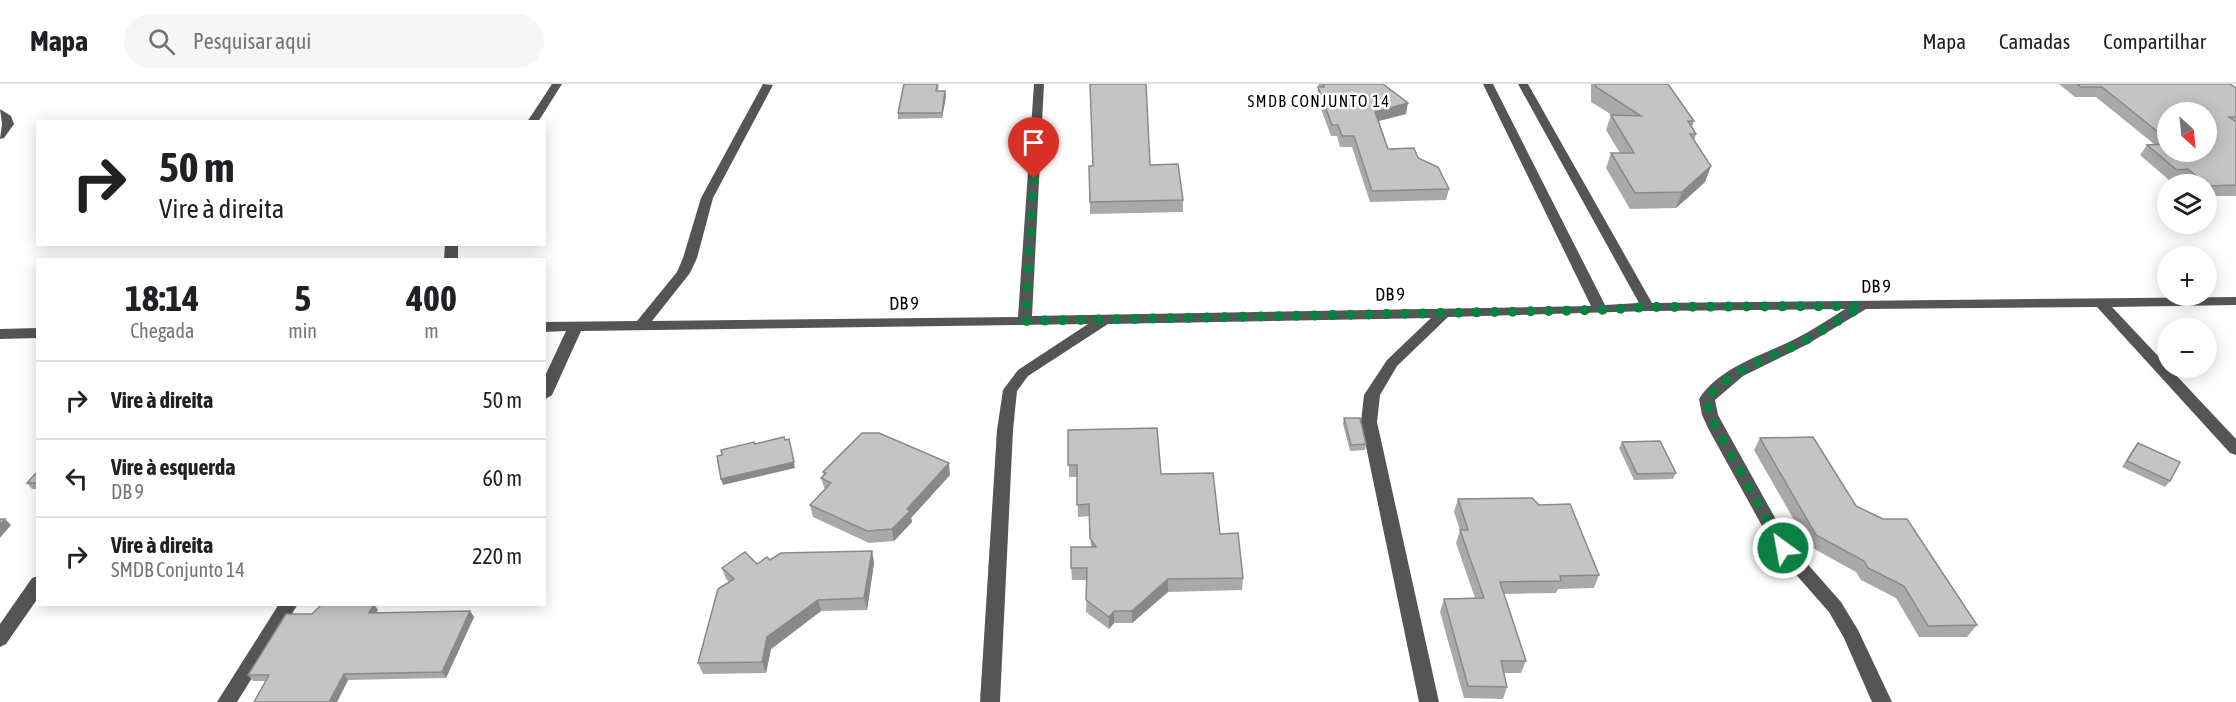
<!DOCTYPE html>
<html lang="pt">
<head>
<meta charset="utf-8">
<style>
	body { margin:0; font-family:"Asap Condensed",sans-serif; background:#f6f6f6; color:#202124; height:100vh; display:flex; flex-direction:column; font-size:22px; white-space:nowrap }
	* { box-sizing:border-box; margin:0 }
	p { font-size:20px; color:#757577 }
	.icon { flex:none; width:33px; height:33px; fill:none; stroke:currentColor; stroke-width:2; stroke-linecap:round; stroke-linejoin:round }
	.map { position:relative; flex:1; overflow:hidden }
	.panel { position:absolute; left:36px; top:174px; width:510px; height:348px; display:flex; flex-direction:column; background:#fff; border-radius:0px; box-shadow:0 3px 15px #0003 }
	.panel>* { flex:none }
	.hud { position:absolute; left:36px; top:36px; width:510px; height:126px; border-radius:0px; box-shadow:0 3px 15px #0003; background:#fff; color:#202124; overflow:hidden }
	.needle { width:39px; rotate:153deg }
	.fabs { position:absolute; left:2157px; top:18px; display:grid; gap:12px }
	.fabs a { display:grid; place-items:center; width:60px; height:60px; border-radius:50%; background:#fff; box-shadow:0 3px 15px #0003; font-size:30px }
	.pin { position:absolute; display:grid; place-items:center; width:51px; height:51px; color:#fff; margin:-62px -26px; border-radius:50% 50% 50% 0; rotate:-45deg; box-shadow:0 0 6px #0007 }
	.pin .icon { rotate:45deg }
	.me { position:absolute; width:66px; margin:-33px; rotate:328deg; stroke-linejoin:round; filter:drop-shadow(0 0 4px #0008) }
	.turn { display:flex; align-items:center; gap:21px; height:126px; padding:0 24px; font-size:27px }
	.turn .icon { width:78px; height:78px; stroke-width:2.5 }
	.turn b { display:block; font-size:42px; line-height:51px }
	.eta { display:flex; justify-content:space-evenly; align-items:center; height:102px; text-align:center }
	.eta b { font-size:36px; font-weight:700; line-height:42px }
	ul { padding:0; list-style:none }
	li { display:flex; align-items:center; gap:18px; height:78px; padding:0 24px; border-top:2px solid #e0e0e0 }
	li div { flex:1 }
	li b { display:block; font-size:22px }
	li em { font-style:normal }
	header { display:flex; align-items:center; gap:36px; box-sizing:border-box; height:84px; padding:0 30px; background:#fff; border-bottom:2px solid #e0e0e0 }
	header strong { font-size:28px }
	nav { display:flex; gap:33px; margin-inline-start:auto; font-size:21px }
	.search { width:420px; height:54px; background:#f6f6f6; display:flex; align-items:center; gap:15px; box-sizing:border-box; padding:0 21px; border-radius:33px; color:#757577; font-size:22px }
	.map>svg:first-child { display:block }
</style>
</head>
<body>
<header>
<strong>Mapa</strong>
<div class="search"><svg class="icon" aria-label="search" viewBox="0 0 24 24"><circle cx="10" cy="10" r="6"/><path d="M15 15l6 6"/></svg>Pesquisar aqui</div>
<nav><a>Mapa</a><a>Camadas</a><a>Compartilhar</a></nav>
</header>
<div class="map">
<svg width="2236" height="618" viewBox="0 0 2236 618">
	<rect width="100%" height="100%" fill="#fff"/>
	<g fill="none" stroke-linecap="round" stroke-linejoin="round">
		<!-- minor -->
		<g fill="#555" fill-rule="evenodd">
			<polygon points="552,0 562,0 538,38 527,38"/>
			<path d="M763,0L773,1L713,114L697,174L690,189L652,237L1018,233L1034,0H1044L1032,232L1591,222L1483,0H1493L1605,221L1639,219L1518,0H1528L1652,219L2236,213V221L2112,223L2236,355V371L2230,369L2097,223L1866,225L1806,261L1743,292L1715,316L1718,331L1789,459L1841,518L1858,546L1892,618H1872L1844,554L1829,528L1777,469L1709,346L1702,331L1699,315C1720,283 1761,272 1793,256C1811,247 1828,236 1845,225L1648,227L1448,233L1397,282L1380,311L1377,338L1439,618H1419L1361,338L1364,311L1387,276L1431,234L1108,240L1028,292L1017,307L1013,346L1000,618H980L997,346L1003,306L1018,286L1088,240L581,247L552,311L544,316V294L566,247L544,248V238L637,237L677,188L683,174L701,114Z"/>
			<polygon points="0,25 11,32 14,40 4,54 0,55 2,40"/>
			<polygon points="445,160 458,160 458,176 444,176"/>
			<polygon points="38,244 38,254 0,255 0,245"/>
			<polygon points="38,492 38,514 6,560 0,563 0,540 32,494"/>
			<polygon points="279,520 298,520 237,618 217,618"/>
		</g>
	</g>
	<!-- wall -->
	<g fill="#a9a9a9" fill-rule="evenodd">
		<polygon points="939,0 938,7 946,12 942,34 898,35 898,29"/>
		<polygon points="1318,0 1383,0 1406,30 1379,37 1388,65 1418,74 1449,105 1446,116 1370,118 1352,63 1340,63 1337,52 1331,52 1317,14 1318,3 1319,3"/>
		<polygon points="1591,0 1668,0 1694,37 1692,43 1696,50 1694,57 1711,82 1705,98 1676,124 1630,125 1606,84 1611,69 1620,69 1606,46 1611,31 1612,31 1591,18"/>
		<path d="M2059,0H2198L2236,4V112H2206V100H2186L2181,96H2169L2140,71L2147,61L2154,60L2096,13H2075ZM2168,28L2206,68H2168Z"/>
		<polygon points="1150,81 1183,116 1183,128 1090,130 1089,82"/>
		<polygon points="1344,334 1366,360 1365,366 1350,367 1343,340"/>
		<polygon points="1068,346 1161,390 1220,450 1243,494 1242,506 1168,508 1132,539 1114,539 1109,545 1086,528 1087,496 1072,496 1071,484 1091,463 1090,432 1078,433 1077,393 1069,393"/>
		<polygon points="1760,354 1856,422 1977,541 1967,553 1919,553 1896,514 1861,496 1856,488 1809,462 1754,366"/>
		<polygon points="1622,358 1676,389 1673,395 1634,396 1619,364"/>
		<polygon points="2138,359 2170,397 2165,403 2122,383 2133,365"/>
		<polygon points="38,387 38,405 32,405 27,399"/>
		<polygon points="823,388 950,391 911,434 912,438 894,457 869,459 813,433 810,421 825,406 821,394 824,391"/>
		<polygon points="1458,415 1599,491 1594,504 1558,505 1556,509 1504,510 1526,577 1521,589 1504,589 1507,603 1503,615 1464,614 1440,528 1444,515 1475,514 1456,459 1460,446 1454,428"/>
		<polygon points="872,467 874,479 867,526 821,527 771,565 766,589 703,590 698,579 729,498 726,495 722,484 757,480 770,476"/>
		<polygon points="378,526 376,529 470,527 474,533 446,594 348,596 337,618 254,618 266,597 253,597 248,591 312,530"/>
	</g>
	<!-- shaded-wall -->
	<g fill="#898989">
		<polygon points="945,7 946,12 942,34 942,29"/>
		<polygon points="1408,19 1406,30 1374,38 1375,28"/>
		<polygon points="1711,82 1705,98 1676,124 1682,108"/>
		<polygon points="789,355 795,384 723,401 721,395"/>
		<polygon points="949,379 950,391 911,434 912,438 894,457 892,445 907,425"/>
		<polygon points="5,435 11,441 0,454 0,441"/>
		<polygon points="872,467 874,479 867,526 864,514"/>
		<polygon points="1168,495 1168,508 1132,539 1132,527"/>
		<polygon points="818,516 821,527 771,565 766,589 762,578 767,553"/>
		<polygon points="374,520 378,526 373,535 369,529"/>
		<polygon points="470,527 474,533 446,594 442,588"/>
		<polygon points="1114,527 1114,539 1109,545 1109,533"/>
		<polygon points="344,590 348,596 337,618 329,618"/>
	</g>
	<!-- building -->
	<g fill="#c4c4c4" stroke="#898989" stroke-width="1.5">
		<polygon points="904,0 937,0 936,7 945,7 942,29 898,29"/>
		<polygon points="1090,0 1146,0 1150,81 1178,80 1183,116 1090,118 1089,82 1093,82"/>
		<polygon points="1323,0 1383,0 1408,19 1375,28 1388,65 1414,64 1418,74 1438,83 1449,105 1372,107 1354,52 1342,52 1338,41 1332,41 1318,3 1324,3"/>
		<polygon points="1595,0 1668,0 1694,37 1688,37 1696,50 1690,50 1711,82 1682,108 1635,109 1611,69 1634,69 1611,31 1641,32 1596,3"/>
		<polygon points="2077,0 2230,0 2236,4 2236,33 2229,33 2236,38 2236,101 2208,102 2188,85 2177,86 2147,61 2168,60 2168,68 2206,68 2206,28 2168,28 2168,56 2102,3 2081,3"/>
		<polygon points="1344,334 1360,334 1366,360 1351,361"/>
		<polygon points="1157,344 1161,390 1213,389 1220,450 1238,449 1243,494 1168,495 1132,527 1114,527 1109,533 1086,516 1087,484 1071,484 1071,463 1096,463 1090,454 1089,420 1077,421 1077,381 1068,381 1068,346"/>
		<polygon points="862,349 879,349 949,379 907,425 910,427 892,445 867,447 810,421 831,399 821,394 826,389 823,388"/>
		<polygon points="784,353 785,356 789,355 794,378 721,395 717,372 722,371 721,366 754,358 755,360"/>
		<polygon points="1813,353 1856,422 1883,435 1907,435 1977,541 1928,542 1904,502 1868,484 1864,477 1816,451 1760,354"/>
		<polygon points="1660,357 1676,389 1637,390 1622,358"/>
		<polygon points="2138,359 2180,378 2170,397 2127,377"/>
		<polygon points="38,387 38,399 27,399"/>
		<polygon points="1532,414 1539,421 1570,420 1599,491 1560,492 1561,497 1500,498 1526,577 1501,577 1507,603 1468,602 1444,515 1484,514 1460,446 1468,446 1458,415"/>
		<polygon points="0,435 5,435 0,441"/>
		<polygon points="872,467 864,514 818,516 767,553 762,578 698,579 718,505 734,495 722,484 745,468 757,480 767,473 770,476 781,469"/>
		<polygon points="374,520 369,529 470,527 442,588 344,590 329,618 254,618 269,591 248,591 286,530 312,530 321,521"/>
	</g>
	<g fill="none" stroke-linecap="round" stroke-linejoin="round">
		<!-- route -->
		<path stroke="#0b8043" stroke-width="10" stroke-dasharray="0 18" d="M1034,95L1025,237L1600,226L1648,223L1862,222C1842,234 1822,247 1802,258C1771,274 1727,286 1707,315L1710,331L1717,346L1783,464"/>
	</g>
	<g text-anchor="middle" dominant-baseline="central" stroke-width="5" stroke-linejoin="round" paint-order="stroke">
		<!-- far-neighbourhood labels -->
		<g font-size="16" letter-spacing="1.5" fill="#000" stroke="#fff">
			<text x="1319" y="17">SMDB CONJUNTO 14</text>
		</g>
		<!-- street labels -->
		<g font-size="18" fill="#000" stroke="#fff">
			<text transform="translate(1876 202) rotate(-1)">DB 9</text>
			<text transform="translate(1390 210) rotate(-1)">DB 9</text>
			<text transform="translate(904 219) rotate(-1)">DB 9</text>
		</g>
	</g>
</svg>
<div class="fabs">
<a><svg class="needle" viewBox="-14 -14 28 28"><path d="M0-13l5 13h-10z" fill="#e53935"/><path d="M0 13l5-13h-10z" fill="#757577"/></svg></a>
<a><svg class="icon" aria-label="layers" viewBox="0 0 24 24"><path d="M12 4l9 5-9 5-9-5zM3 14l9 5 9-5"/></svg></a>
<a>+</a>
<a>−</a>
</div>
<div class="pin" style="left:1034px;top:95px;background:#d93025"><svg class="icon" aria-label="arrive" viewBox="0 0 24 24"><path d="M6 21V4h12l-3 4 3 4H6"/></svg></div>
<svg class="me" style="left:1783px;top:464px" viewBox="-20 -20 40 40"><circle r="17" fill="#0b8043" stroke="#fff" stroke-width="3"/><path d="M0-11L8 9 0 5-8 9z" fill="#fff"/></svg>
<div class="hud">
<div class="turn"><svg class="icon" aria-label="right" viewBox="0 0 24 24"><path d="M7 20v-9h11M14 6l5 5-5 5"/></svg><div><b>50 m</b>Vire à direita</div></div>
</div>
<section class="panel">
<div class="eta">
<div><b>18:14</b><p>Chegada</p></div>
<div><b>5</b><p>min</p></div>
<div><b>400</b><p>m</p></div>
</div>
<ul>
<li><svg class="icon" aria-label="right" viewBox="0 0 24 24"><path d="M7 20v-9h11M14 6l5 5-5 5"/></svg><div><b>Vire à direita</b></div><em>50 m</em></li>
<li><svg class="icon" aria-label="left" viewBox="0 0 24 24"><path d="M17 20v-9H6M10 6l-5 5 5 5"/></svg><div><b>Vire à esquerda</b><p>DB 9</p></div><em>60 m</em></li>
<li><svg class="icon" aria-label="right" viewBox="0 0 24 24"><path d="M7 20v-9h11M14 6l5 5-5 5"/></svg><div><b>Vire à direita</b><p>SMDB Conjunto 14</p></div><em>220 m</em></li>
</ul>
</section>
</div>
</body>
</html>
